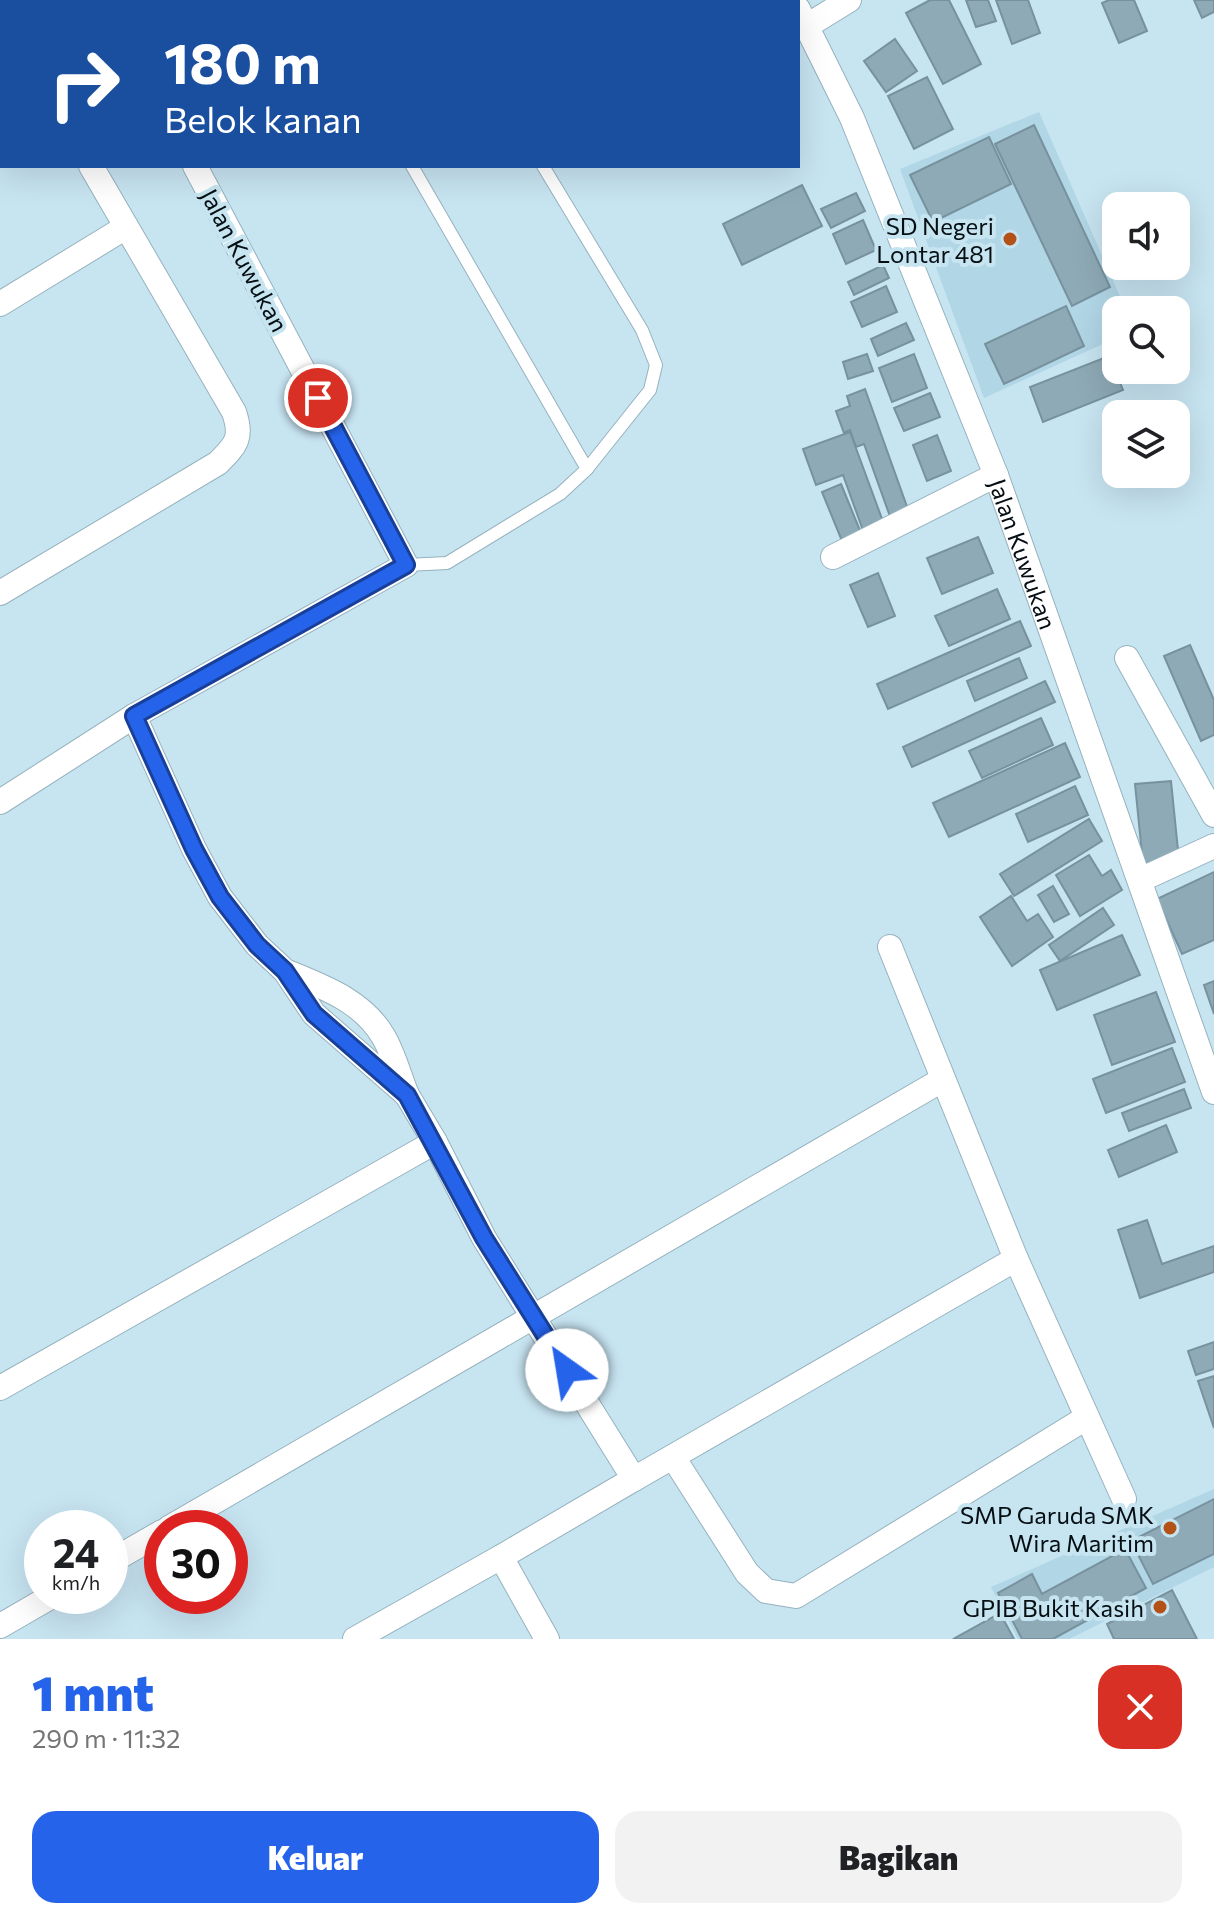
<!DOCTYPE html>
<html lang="id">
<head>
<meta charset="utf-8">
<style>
	body { margin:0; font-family:Commissioner,sans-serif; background:#f2f2f2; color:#202124; height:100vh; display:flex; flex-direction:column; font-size:30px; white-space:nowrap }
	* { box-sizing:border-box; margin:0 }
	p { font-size:26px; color:#757577 }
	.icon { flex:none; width:44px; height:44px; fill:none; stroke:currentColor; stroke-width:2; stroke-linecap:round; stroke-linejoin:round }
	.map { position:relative; height:1639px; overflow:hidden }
	.sheet { display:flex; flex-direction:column; background:#fff; flex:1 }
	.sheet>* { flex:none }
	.banner { position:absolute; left:0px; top:0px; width:800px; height:168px; box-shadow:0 8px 32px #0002; background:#1a4fa0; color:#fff; overflow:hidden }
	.buttons { position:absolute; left:1102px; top:192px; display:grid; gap:16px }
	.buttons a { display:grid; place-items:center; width:88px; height:88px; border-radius:16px; background:#fff; box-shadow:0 8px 32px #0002; font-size:40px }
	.speed { position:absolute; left:24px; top:1510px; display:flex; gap:16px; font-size:40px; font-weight:700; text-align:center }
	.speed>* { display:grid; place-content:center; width:104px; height:104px; border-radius:50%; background:#fff; box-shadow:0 8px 32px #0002; line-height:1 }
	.speed small { font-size:20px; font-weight:400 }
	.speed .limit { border:12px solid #d22; background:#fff; color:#111 }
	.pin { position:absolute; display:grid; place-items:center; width:68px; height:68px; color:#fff; margin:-34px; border:4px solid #fff; border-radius:50%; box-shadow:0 2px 8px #0007 }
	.me { position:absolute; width:88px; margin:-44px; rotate:328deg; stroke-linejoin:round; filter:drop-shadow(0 0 6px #0008) }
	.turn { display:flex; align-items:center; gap:28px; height:168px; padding:0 32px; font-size:36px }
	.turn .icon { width:104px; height:104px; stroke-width:2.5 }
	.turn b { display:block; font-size:56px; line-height:68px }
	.round { display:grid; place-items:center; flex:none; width:84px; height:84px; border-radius:24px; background:#f2f2f2 }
	.summary { display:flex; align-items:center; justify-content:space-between; height:136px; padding:0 32px }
	h1 { font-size:48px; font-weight:800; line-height:60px; color:#2563eb }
	.button { display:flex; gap:16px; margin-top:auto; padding:16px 32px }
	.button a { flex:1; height:92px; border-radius:24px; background:#2563eb; color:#fff; font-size:32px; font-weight:800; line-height:92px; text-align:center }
	.button a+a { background:#f2f2f2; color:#202124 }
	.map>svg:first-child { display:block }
</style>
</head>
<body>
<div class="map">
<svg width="1214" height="1639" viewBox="0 0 1214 1639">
	<rect width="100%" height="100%" fill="#c7e4f1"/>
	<!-- built -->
	<g fill="#b1d6e6">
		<polygon points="1039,112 1126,310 1116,310 1116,338 984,398 900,169"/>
		<polygon points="1214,1489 1214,1567 1069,1639 1018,1639 991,1587"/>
	</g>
	<!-- building -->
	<g fill="#8eaab6" stroke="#77929e" stroke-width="2">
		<polygon points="930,0 949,0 981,64 943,84 906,13"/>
		<polygon points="966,0 988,0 996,21 976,27"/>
		<polygon points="996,0 1028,0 1040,33 1012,44"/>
		<polygon points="1109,0 1134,0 1147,31 1119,43 1102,3"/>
		<polygon points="1194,0 1214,0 1214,12 1202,18"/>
		<polygon points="895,39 917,71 886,92 864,61"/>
		<polygon points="927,77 953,129 914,149 888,96"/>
		<polygon points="1034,125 1110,287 1072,306 995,144"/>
		<polygon points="989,137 1011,184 933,222 910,175"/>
		<polygon points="802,185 822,226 742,265 723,224"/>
		<polygon points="856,193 865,211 831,228 821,209"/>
		<polygon points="863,220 876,250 846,264 833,234"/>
		<polygon points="883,265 889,278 854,295 848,282"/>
		<polygon points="886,286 897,312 862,327 851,302"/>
		<polygon points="1066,306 1084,346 1004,384 985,344"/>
		<polygon points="906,323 914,340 878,356 871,339"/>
		<polygon points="867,354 873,371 848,379 843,362"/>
		<polygon points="914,354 927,388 892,402 879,368"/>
		<polygon points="1109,356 1123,390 1043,422 1030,387"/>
		<polygon points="865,389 910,515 892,522 864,444 856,447 850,430 844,433 836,411 850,406 847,396"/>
		<polygon points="930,393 940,417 904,431 894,408"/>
		<polygon points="850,432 885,527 865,536 843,475 816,485 803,449"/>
		<polygon points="937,435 951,471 927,481 913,445"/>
		<polygon points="841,484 861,533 842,541 822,492"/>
		<polygon points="978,537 993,573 942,594 927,558"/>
		<polygon points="878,573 895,616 868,627 850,585"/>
		<polygon points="997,589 1010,619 949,646 935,616"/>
		<polygon points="1020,621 1031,646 888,709 877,684"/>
		<polygon points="1190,645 1214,700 1214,735 1201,741 1164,656"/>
		<polygon points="1019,658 1027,678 975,701 967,681"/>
		<polygon points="1045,681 1055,702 912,767 903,747"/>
		<polygon points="1041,718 1053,745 982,778 969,751"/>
		<polygon points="1065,743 1080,777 949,837 933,803"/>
		<polygon points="1171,781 1179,860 1143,864 1135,784"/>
		<polygon points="1075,786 1088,815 1028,842 1016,814"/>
		<polygon points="1089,819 1102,841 1014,896 1000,874"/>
		<polygon points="1089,855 1102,876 1111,870 1122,890 1080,916 1056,875"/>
		<polygon points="1214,872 1214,940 1182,954 1157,899"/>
		<polygon points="1053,886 1069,914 1054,922 1038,895"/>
		<polygon points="1011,896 1027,921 1038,914 1053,937 1012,966 980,917"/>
		<polygon points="1103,908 1114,925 1060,961 1049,945"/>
		<polygon points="1122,935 1140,975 1057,1010 1040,970"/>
		<polygon points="1214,981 1214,1014 1204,985"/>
		<polygon points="1156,992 1175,1042 1112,1065 1094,1015"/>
		<polygon points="1172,1048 1185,1082 1106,1113 1093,1079"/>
		<polygon points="1184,1089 1191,1108 1129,1131 1122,1113"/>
		<polygon points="1166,1125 1177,1152 1119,1177 1108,1150"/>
		<polygon points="1147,1220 1162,1264 1214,1246 1214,1272 1140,1298 1118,1230"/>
		<polygon points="1214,1342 1214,1369 1196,1375 1188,1351"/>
		<polygon points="1214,1376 1214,1428 1198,1381"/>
		<polygon points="1214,1499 1214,1554 1153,1584 1131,1541"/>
		<polygon points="1125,1549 1146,1588 1053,1639 1022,1639 998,1593 1032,1574 1042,1594"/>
		<polygon points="1172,1590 1197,1639 1114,1639 1107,1624"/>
		<polygon points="1000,1613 1014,1639 953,1639"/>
	</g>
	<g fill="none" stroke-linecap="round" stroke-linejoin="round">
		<!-- service casing -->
		<g stroke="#96b2be" stroke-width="14">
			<g id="service">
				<polyline points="332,0 333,2"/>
				<polyline points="442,0 443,2"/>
				<polyline points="543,166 642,330 656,365 650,390 587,469"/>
				<polyline points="406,565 447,563 560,494 587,469 412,166"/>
			</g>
		</g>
		<!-- minor casing -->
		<g stroke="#96b2be" stroke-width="26">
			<g id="minor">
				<polyline points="108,0 109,2"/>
				<polyline points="0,7 2,11"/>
				<path id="s1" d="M798,9L852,118L996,475L1214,1092"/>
				<polyline points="807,26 849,0"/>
				<polyline points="0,304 126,227"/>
				<polyline points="833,557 996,475"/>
				<path d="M0,593L218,463C236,445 243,438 234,412L91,166"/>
				<polyline points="1127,658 1214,815"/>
				<path d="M134,716L194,849L220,897L257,945L285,971L314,1014L407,1095C399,1076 394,1054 383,1036C362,1000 321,986 285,971"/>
				<polyline points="0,802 134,716 406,565 195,166"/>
				<polyline points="1140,880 1214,846"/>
				<polyline points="890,947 1016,1259 1124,1499"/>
				<polyline points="407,1095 435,1142 484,1238 634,1479 501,1557"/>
				<polyline points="0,1388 435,1142"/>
				<polyline points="673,1457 747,1573 766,1591 796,1596 1086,1418"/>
				<polyline points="634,1479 1016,1259"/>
				<polyline points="169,1528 942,1080"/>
				<polyline points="110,1562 162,1532"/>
				<polyline points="0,1626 52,1596"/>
				<polyline points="355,1639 501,1557 547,1639"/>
			</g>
		</g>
		<!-- service -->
		<use href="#service" stroke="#fff" stroke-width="12"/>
		<!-- minor -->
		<use href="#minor" stroke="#fff" stroke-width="24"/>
	</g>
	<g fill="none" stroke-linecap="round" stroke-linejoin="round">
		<!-- route casing -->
		<g stroke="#184099" stroke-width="20">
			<polyline id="route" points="318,398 406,565 134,716 194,849 220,897 257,945 285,971 314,1014 407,1095 484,1238 567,1370"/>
		</g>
		<!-- route -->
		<use href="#route" stroke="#2563eb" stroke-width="14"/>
	</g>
	<!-- markers -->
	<g fill="#b45116" stroke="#c7e4f1" stroke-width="3">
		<circle cx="1010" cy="239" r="8"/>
		<circle cx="1170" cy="1528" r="8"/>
		<circle cx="1160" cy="1607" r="8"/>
	</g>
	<g text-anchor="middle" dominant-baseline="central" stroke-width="8" stroke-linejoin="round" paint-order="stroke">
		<!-- poi labels -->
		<g font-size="24" fill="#050e12" stroke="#c7e4f1" text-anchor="end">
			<text x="994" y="225">SD Negeri<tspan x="994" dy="28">Lontar 481</tspan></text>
			<text x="1154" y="1514">SMP Garuda SMK<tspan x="1154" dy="28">Wira Maritim</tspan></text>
			<text x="1144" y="1607">GPIB Bukit Kasih</text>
		</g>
		<!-- street labels -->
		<g font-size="24" fill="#050e12" stroke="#c7e4f1">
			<text transform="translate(245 260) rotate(62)">Jalan Kuwukan</text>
			<text stroke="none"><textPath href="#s1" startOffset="590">Jalan Kuwukan</textPath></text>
		</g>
	</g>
</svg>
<div class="buttons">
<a><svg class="icon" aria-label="sound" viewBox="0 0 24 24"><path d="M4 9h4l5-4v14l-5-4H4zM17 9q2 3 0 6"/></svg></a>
<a><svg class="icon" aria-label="search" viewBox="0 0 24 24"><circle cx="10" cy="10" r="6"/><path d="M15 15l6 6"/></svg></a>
<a><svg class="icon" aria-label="layers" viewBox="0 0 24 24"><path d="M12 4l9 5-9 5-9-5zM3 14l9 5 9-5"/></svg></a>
</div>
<div class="speed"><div>24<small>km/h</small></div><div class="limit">30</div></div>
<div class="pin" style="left:318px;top:398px;background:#d93025"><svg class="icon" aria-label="arrive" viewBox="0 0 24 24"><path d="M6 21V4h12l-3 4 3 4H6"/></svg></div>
<svg class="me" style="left:567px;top:1370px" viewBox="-20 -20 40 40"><circle r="19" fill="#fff"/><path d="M0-13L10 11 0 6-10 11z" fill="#2563eb"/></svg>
<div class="banner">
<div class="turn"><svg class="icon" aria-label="right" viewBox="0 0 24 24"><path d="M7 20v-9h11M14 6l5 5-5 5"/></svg><div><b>180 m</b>Belok kanan</div></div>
</div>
</div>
<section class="sheet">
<div class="summary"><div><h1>1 mnt</h1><p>290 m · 11:32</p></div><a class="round" style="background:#d93025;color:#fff"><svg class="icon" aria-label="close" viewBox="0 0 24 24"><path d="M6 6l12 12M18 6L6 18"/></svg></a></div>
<div class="button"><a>Keluar</a><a>Bagikan</a></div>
</section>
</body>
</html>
